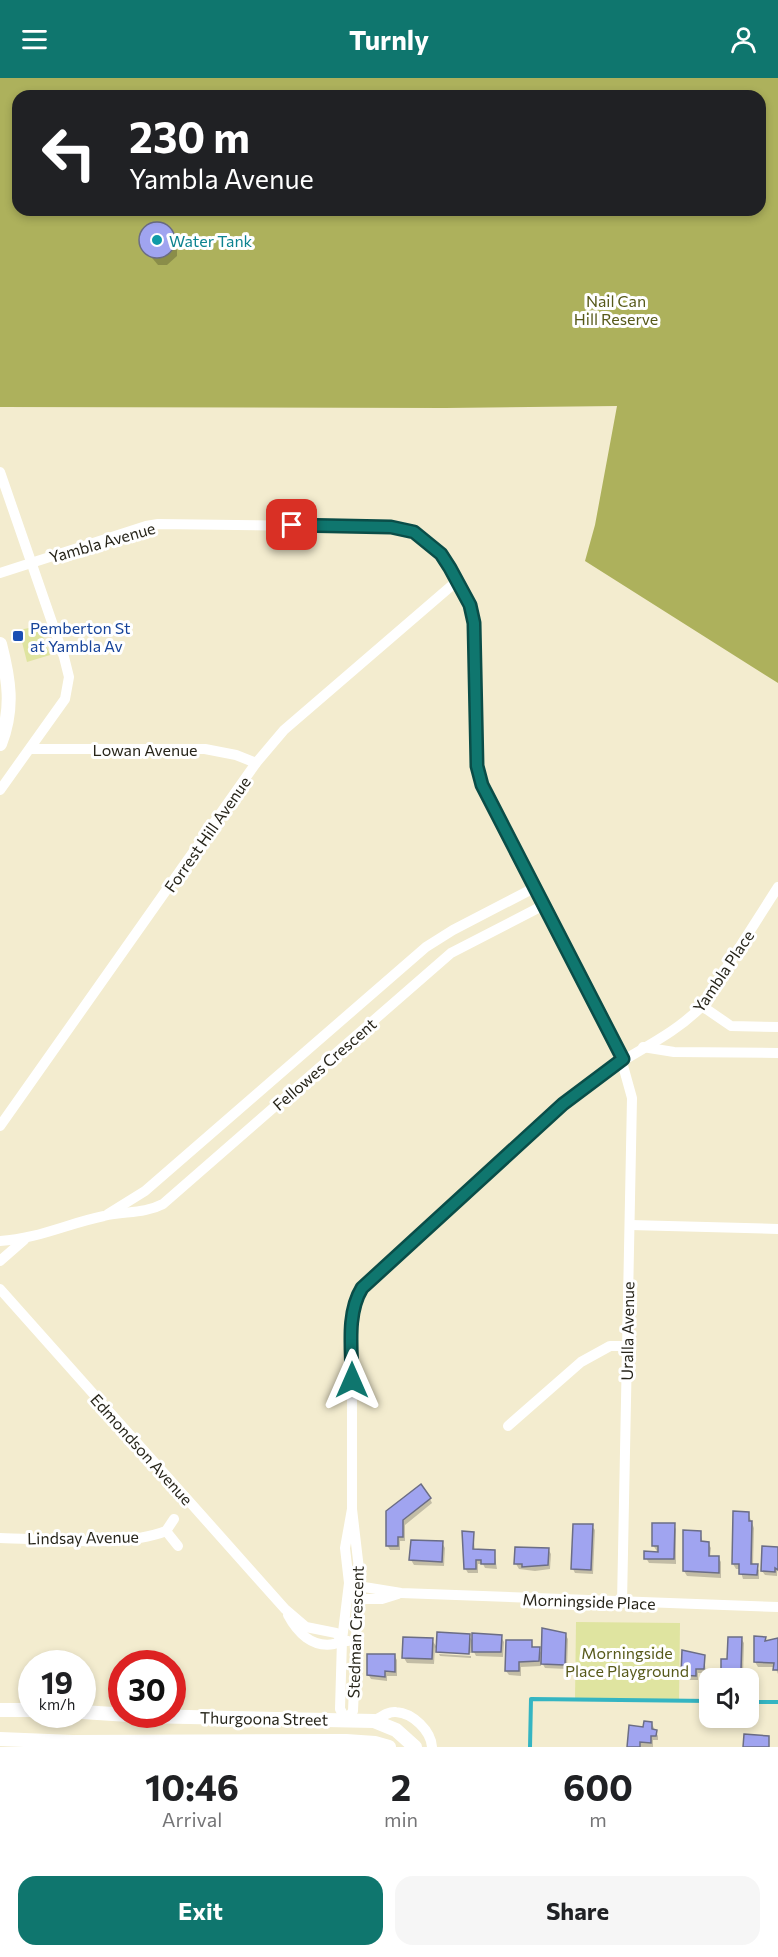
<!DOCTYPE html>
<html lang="en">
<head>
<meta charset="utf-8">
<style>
	body { margin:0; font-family:Commissioner,sans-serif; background:#f6f6f6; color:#202124; height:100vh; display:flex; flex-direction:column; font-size:22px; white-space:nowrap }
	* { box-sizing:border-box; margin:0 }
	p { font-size:20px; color:#757577 }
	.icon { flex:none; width:33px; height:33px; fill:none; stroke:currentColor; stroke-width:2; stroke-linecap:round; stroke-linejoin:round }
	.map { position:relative; height:1669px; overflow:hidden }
	.drawer { display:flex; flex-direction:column; background:#fff; flex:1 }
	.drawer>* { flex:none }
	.banner { position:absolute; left:12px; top:12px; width:754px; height:126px; border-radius:18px; box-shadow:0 3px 9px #0003; background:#202124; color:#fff; overflow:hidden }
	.tools { position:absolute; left:699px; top:1590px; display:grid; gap:12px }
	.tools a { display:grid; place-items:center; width:60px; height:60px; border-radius:12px; background:#fff; box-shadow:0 3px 9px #0003; font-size:30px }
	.speed { position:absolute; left:18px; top:1572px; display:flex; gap:12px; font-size:30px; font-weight:700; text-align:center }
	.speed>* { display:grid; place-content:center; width:78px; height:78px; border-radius:50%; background:#fff; box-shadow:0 3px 9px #0003; line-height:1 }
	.speed small { font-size:15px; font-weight:400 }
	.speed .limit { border:9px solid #d22; background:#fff; color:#111 }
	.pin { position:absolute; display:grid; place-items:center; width:51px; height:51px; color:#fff; margin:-26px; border-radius:12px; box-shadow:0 3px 9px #0006 }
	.me { position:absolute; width:66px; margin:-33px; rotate:0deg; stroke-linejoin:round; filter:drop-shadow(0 0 4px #0008) }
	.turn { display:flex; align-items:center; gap:21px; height:126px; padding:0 18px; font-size:27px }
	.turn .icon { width:78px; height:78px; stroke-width:2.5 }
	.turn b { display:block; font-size:42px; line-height:51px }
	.eta { display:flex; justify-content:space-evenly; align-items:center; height:102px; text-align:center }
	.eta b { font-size:36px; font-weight:700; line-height:42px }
	.button { display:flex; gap:12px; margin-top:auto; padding:12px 18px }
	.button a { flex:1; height:69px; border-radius:18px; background:#0f766e; color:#fff; font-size:24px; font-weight:700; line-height:69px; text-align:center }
	.button a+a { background:#f6f6f6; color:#202124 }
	header { display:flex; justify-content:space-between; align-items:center; height:78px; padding:0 18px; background:#0f766e; color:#fff; font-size:27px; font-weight:700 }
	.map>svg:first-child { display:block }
</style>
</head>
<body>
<header><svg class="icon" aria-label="menu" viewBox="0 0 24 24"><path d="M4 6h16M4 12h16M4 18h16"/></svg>Turnly<svg class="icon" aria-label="person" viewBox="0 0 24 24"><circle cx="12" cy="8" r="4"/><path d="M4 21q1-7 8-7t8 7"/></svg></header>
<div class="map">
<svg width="778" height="1669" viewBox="0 0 778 1669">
	<rect width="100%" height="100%" fill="#f3eccf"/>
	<!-- green -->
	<g fill="#dfe4a0">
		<polygon points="39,548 50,577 27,584 19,552"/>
		<polygon points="576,1544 680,1545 679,1623 575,1622"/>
	</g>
	<!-- forest -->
	<path fill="#adb15c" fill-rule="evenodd" d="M0,0H778V605L585,483L595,447L617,328L445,330L0,329ZM18,18H760V132H18Z"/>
	<!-- shadow -->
	<g fill="#0003">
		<polygon points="152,147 166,148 177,163 177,178 167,187 158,187 142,168 142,157"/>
		<polygon points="430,1421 432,1425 405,1447 405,1463 400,1463 400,1472 390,1472 387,1467 388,1434"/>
		<polygon points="748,1435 754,1450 753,1487 759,1492 759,1501 743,1501 740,1491 736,1491 733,1486"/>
		<polygon points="674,1447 676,1451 676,1486 649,1485 646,1480 658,1475 653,1467"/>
		<polygon points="592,1448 595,1452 593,1496 575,1495 573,1491"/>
		<polygon points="700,1454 703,1465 708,1465 711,1470 710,1479 718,1479 721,1484 721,1500 687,1498 684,1493"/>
		<polygon points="473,1455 475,1473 494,1473 497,1491 485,1490 483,1486 478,1486 478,1495 468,1495 465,1490"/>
		<polygon points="442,1465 445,1470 444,1488 414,1487 411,1482"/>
		<polygon points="778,1470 777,1498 765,1497 762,1493"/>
		<polygon points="548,1471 551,1476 550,1491 535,1493 519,1491 516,1486"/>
		<polygon points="565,1556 568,1561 567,1591 545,1590 541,1583 541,1588 521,1589 521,1598 509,1597 506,1593 531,1564 534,1571 539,1571 543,1578"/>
		<polygon points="469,1558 474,1565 501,1559 504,1564 503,1579 476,1578 472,1570 471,1575 438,1573 438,1575 435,1569 434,1586 407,1585 404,1580 432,1562 438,1571"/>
		<polygon points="741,1560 744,1565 743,1597 725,1596 722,1591"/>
		<polygon points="765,1560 767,1564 778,1562 778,1596 775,1589 758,1589 755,1584"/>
		<polygon points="439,1576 471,1578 471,1580 440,1578"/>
		<polygon points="394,1577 397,1582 397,1598 387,1598 387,1603 371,1601 368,1596"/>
		<polygon points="704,1578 706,1595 698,1595 698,1602 685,1602 683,1597"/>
		<polygon points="652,1646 658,1658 658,1662 653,1662 653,1669 629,1669"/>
	</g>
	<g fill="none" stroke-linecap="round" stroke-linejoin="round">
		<!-- stream -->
		<g stroke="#34b5c2" stroke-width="4">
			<polyline points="748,1624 778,1624"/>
			<polyline points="530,1669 531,1621 710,1623"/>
		</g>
	</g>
	<!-- building -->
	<g fill="#a0a4f0" stroke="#6b6d85" stroke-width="1.5">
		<circle cx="157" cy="162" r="18"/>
		<polygon points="421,1406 431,1420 403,1442 403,1459 398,1459 398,1468 386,1468 386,1433"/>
		<polygon points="733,1433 749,1434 749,1443 752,1443 751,1486 758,1486 757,1497 739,1496 739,1486 732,1486"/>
		<polygon points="652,1445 675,1445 674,1481 644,1481 644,1473 658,1474 658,1468 652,1468"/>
		<polygon points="573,1446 593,1446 591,1492 571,1491"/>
		<polygon points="683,1452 701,1453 701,1463 709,1464 709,1478 719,1478 719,1495 683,1493"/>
		<polygon points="462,1453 474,1454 473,1471 495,1472 495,1486 481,1486 481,1482 476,1482 476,1491 464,1491"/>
		<polygon points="411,1462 443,1463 442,1484 409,1482"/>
		<polygon points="762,1468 778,1469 778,1492 775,1490 775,1494 761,1493"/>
		<polygon points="515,1469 549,1470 548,1487 522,1489 522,1486 514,1486"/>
		<polygon points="542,1550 566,1555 565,1587 541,1586"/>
		<polygon points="437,1554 470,1556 469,1576 436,1574"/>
		<polygon points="472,1555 502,1557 501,1574 472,1574"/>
		<polygon points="754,1558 766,1559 765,1563 778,1560 778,1592 773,1592 774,1585 754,1584"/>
		<polygon points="403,1559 433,1560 432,1581 402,1580"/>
		<polygon points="728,1559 742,1559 741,1592 721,1592 721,1581 727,1581"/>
		<polygon points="506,1562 532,1562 532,1569 540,1569 539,1583 519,1584 519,1593 505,1593"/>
		<polygon points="682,1572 705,1577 704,1591 696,1591 696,1598 681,1597"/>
		<polygon points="367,1576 395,1576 395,1594 385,1593 385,1599 367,1597"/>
		<polygon points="644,1643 652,1644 652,1651 657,1652 656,1658 651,1658 651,1665 640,1664 640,1669 627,1669 629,1647 643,1649"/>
		<polygon points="744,1656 769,1658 769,1669 743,1669"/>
	</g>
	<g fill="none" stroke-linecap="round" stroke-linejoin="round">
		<!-- street -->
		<g stroke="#fff" stroke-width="10">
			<polyline points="0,394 64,579 69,599 65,621 0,712"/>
			<path d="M0,495L146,448L158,446L402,449C440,464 465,506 474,545L477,688L482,707L617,966L632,1020L622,1525"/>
			<polyline points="31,671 205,671 236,677 256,685"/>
			<polyline points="702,928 731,948 778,949"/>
			<polyline points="643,969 674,974 778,975"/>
			<polyline points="0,1048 256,685 284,652 457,503"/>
			<polyline points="108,1136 145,1113 426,869 453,852 536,809"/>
			<polyline points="630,1147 778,1151"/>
			<path d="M0,1163C37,1161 69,1145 104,1138C125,1133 144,1136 163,1126L451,875L544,827"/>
			<polyline points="0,1183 24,1162"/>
			<polyline points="0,1211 285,1531 306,1549 336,1555 342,1562"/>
			<polyline points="508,1348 581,1284 610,1268 627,1268"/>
			<path d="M352,1431L345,1470L349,1505L342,1562L340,1631L346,1642L353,1633L359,1491L352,1431V1238L355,1221L362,1210L376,1197C447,1132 515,1065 590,1005C625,977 670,961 702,928L778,809"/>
			<polyline points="166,1453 178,1468"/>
			<path d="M0,1460C46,1461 124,1470 166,1453L174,1441"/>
			<polyline points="354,1510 358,1508 401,1515 778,1529"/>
			<polyline points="353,1516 357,1521 382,1521 398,1516"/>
			<path d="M288,1537C297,1554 312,1570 334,1566C341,1564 341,1562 348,1563"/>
			<path d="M374,1643C381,1639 388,1633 396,1634C413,1635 431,1653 432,1669"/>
		</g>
		<!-- secondary -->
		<g stroke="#fff" stroke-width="14">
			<path d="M0,566C9,601 14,630 0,666"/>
			<polyline points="0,1632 32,1632"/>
			<polyline points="82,1634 144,1638 374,1643 396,1652 415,1669"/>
			<polyline points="0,1661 73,1664 346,1663 375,1665 389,1669"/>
		</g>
	</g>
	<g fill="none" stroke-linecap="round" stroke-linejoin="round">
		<!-- route casing -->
		<g stroke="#0a4d48" stroke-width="15">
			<path id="route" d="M292,447L391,449L414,454L441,476L450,490L470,527L474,545L477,688L482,707L623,981L563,1026L362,1210C346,1236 352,1272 352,1302"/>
		</g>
		<!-- route -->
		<use href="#route" stroke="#0f766e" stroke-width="10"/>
	</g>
	<!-- markers -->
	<circle fill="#0f9aa8" stroke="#fff" stroke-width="2" cx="157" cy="162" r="6"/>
	<rect fill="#1a4fb4" stroke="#fff" stroke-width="2" x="12" y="552" width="12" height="12" rx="3"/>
	<g text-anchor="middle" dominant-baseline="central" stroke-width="6" stroke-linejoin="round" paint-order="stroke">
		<!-- culture labels -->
		<g font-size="16" fill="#0d838f" stroke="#fff" text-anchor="start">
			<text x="169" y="162">Water Tank</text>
		</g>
		<!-- park labels -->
		<g font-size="16" fill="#57591a" stroke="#fff">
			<text x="616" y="222">Nail Can<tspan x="616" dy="18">Hill Reserve</tspan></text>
			<text x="627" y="1574">Morningside<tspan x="627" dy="18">Place Playground</tspan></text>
		</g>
		<!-- street labels -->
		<g font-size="16" fill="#27251a" stroke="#fff">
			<text transform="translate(102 464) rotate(-16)">Yambla Avenue</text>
			<text x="145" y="671">Lowan Avenue</text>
			<text transform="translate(207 756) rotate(-55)">Forrest Hill Avenue</text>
			<text transform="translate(723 893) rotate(-56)">Yambla Place</text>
			<text transform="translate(324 986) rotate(-41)">Fellowes Crescent</text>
			<text transform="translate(627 1253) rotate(-89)">Uralla Avenue</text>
			<text transform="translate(142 1371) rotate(48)">Edmondson Avenue</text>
			<text transform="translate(83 1459) rotate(-1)">Lindsay Avenue</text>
			<text transform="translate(589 1523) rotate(2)">Morningside Place</text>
			<text transform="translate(355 1554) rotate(-88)">Stedman Crescent</text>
			<text transform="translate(264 1640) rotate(1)">Thurgoona Street</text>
		</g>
		<!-- transit labels -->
		<g font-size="16" fill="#164399" stroke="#fff" text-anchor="start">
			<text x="30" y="549">Pemberton St<tspan x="30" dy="18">at Yambla Av</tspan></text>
		</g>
	</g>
</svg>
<div class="tools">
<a><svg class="icon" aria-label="sound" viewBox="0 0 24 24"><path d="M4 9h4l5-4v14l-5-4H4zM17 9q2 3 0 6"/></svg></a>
</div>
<div class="speed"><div>19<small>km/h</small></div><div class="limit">30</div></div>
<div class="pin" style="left:292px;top:447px;background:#d93025"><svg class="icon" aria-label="arrive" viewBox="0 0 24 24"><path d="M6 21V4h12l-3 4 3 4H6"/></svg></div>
<svg class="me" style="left:352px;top:1302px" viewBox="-20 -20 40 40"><path d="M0-17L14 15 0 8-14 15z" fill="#0f766e" stroke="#fff" stroke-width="4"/></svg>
<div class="banner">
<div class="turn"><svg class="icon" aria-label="left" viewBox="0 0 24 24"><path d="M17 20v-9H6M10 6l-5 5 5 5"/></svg><div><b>230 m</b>Yambla Avenue</div></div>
</div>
</div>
<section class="drawer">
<div class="eta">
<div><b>10:46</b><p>Arrival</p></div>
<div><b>2</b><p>min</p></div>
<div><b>600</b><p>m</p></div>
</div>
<div class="button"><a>Exit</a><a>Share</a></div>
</section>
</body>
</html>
